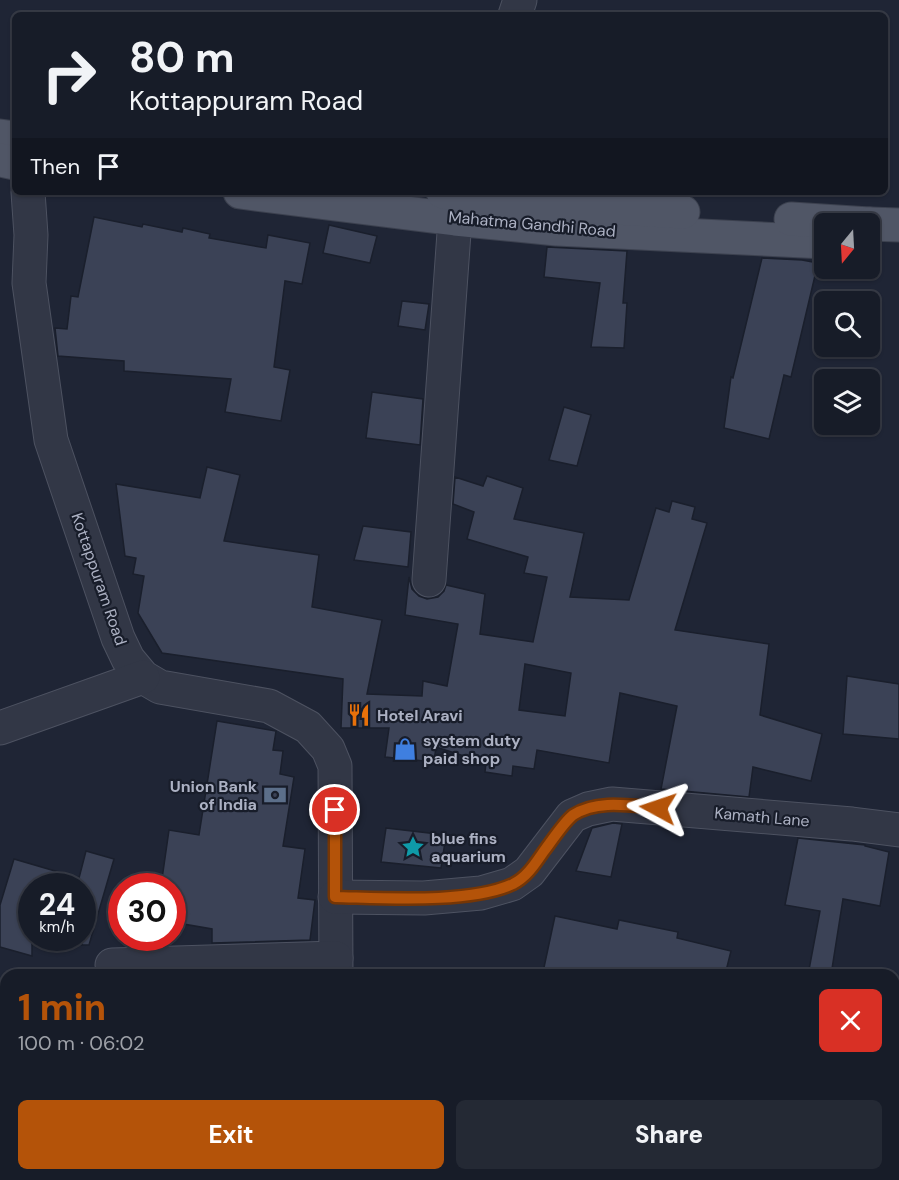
<!DOCTYPE html>
<html lang="en">
<head>
<meta charset="utf-8">
<style>
	body { margin:0; font-family:"DM Sans",sans-serif; background:#242934; color:#f1f3f6; height:100vh; display:flex; flex-direction:column; font-size:22px; white-space:nowrap }
	* { box-sizing:border-box; margin:0 }
	p { font-size:20px; color:#9ea1a8 }
	.icon { flex:none; width:33px; height:33px; fill:none; stroke:currentColor; stroke-width:2; stroke-linecap:round; stroke-linejoin:round }
	.map { position:relative; flex:1; overflow:hidden }
	.side { position:absolute; left:0px; top:969px; width:900px; height:212px; display:flex; flex-direction:column; background:#171c28; border-radius:18px 18px 0 0; box-shadow:0 2px 4px #0004,0 0 0 2px #363a45 }
	.side>* { flex:none }
	.guide { position:absolute; left:12px; top:12px; width:876px; height:183px; border-radius:9px; box-shadow:0 2px 4px #0004,0 0 0 2px #363a45; background:#171c28; color:#f1f3f6; overflow:hidden }
	.needle { width:39px; rotate:198deg }
	.controls { position:absolute; left:814px; top:213px; display:grid; gap:12px }
	.controls a { display:grid; place-items:center; width:66px; height:66px; border-radius:9px; background:#171c28; box-shadow:0 2px 4px #0004,0 0 0 2px #363a45; font-size:30px }
	.speed { position:absolute; left:18px; top:873px; display:flex; gap:12px; font-size:30px; font-weight:700; text-align:center }
	.speed>* { display:grid; place-content:center; width:78px; height:78px; border-radius:50%; background:#171c28; box-shadow:0 2px 4px #0004,0 0 0 2px #363a45; line-height:1 }
	.speed small { font-size:15px; font-weight:400 }
	.speed .limit { border:9px solid #d22; background:#fff; color:#111 }
	.pin { position:absolute; display:grid; place-items:center; width:51px; height:51px; color:#fff; margin:-26px; border:3px solid #fff; border-radius:50%; box-shadow:0 2px 6px #0007 }
	.me { position:absolute; width:66px; margin:-33px; rotate:275deg; stroke-linejoin:round; filter:drop-shadow(0 0 4px #0008) }
	.turn { display:flex; align-items:center; gap:21px; height:126px; padding:0 18px; font-size:27px }
	.turn .icon { width:78px; height:78px; stroke-width:2.5 }
	.turn b { display:block; font-size:42px; line-height:51px }
	.then { display:flex; align-items:center; height:57px; padding:0 18px; background:#0003; gap:12px; font-size:22px }
	.round { display:grid; place-items:center; flex:none; width:63px; height:63px; border-radius:9px; background:#242934 }
	.headline { display:flex; align-items:center; justify-content:space-between; height:102px; padding:0 18px }
	h1 { font-size:36px; font-weight:800; line-height:45px; color:#b45309 }
	.primary-button { display:flex; gap:12px; margin-top:auto; padding:12px 18px }
	.primary-button a { flex:1; height:69px; border-radius:9px; background:#b45309; color:#fff; font-size:24px; font-weight:800; line-height:69px; text-align:center }
	.primary-button a+a { background:#242934; color:#f1f3f6 }
	.map>svg:first-child { display:block }
</style>
</head>
<body>
<div class="map">
<svg width="899" height="1180" viewBox="0 0 899 1180">
	<rect width="100%" height="100%" fill="#1f2535"/>
	<!-- building -->
	<g fill="#3b4256" stroke="#1a1f2c" stroke-width="1.5" fill-rule="evenodd">
		<polygon points="94,217 142,227 143,224 182,232 183,228 210,234 209,238 266,248 268,235 310,243 302,284 285,281 274,367 290,370 281,421 225,412 231,379 124,371 124,361 58,356 55,328 67,329 71,296 78,297"/>
		<polygon points="329,225 377,236 370,263 323,253"/>
		<polygon points="547,247 627,251 623,303 627,303 624,348 591,347 600,283 544,277"/>
		<polygon points="762,258 802,260 818,263 791,377 784,375 769,439 724,428 731,377 733,378"/>
		<polygon points="402,301 429,304 425,330 398,326"/>
		<polygon points="372,392 423,399 420,445 366,438"/>
		<polygon points="564,407 591,415 577,466 549,460"/>
		<path d="M207,467L240,475L224,541L319,555L312,607L382,620L367,694L422,696L423,681L447,686L458,624L405,615L409,577L412,589L419,596L427,599L438,597L444,591L446,585L485,594L480,634L533,642L547,577L524,573L528,557L467,539L474,512L453,504L455,477L483,486L487,476L523,488L514,519L584,533L570,597L629,600L656,508L669,512L672,501L695,507L692,519L707,523L675,630L769,644L760,715L822,734L811,781L753,767L749,797L661,789L677,706L620,693L609,763L537,750L534,769L513,766L512,776L485,772L486,763L436,747L434,762L385,757L389,728H341L343,679L162,653L138,613L144,576L133,574L136,558L125,556L116,484L200,498ZM525,664L571,673L565,716L519,710Z"/>
		<polygon points="363,526 411,532 408,567 354,560"/>
		<polygon points="847,676 899,684 899,739 843,734"/>
		<polygon points="217,721 276,731 273,750 283,751 280,774 294,777 283,846 305,849 298,898 315,900 310,940 212,943 212,929 172,922 172,886 161,886 169,830 199,835"/>
		<polygon points="613,823 622,824 611,877 576,871 592,828"/>
		<polygon points="386,828 446,835 441,868 381,862"/>
		<polygon points="798,838 865,845 865,846 889,852 880,906 843,899 831,975 808,975 820,911 785,905"/>
		<polygon points="86,851 114,859 89,945 82,945 82,886 32,886 32,956 0,947 0,905 14,859 79,878"/>
		<polygon points="555,916 617,929 619,920 678,932 677,938 731,951 725,975 558,975 543,972"/>
	</g>
	<g fill="none" stroke-linecap="round" stroke-linejoin="round">
		<!-- minor casing -->
		<g stroke="#4d5261" stroke-width="35">
			<g id="minor">
				<polyline points="515,15 520,0"/>
				<polyline points="28,192 31,235 29,283 51,440 118,638 128,659 143,677 160,687 269,706 308,727 328,749 335,766 336,975"/>
				<polyline points="429,580 455,219 462,192"/>
				<polyline points="0,728 143,677"/>
				<polyline points="335,897 424,898 481,893 512,884 529,872 572,816 588,809 612,804 852,824 899,830"/>
				<polyline points="112,965 336,958"/>
				<polyline points="894,1093 899,1095"/>
				<polyline points="339,1174 339,1180"/>
			</g>
		</g>
		<!-- major casing -->
		<g stroke="#3c414f" stroke-width="35">
			<g id="major">
				<polyline points="0,136 15,138"/>
				<polyline points="0,160 15,163"/>
				<polyline points="240,192 455,219 557,229 825,242"/>
				<polyline points="443,192 532,203 683,212"/>
				<polyline points="791,219 869,224"/>
				<polyline points="870,224 899,225"/>
			</g>
		</g>
		<!-- minor -->
		<use href="#minor" stroke="#323746" stroke-width="33"/>
		<!-- major -->
		<use href="#major" stroke="#505666" stroke-width="33"/>
	</g>
	<g fill="none" stroke-linecap="round" stroke-linejoin="round">
		<!-- route casing -->
		<g stroke="#753606" stroke-width="15">
			<path id="route" d="M335,810V897C383,898 470,904 513,884C527,877 535,864 544,851C551,842 564,822 573,815C598,799 631,806 658,808"/>
		</g>
		<!-- route -->
		<use href="#route" stroke="#b45309" stroke-width="10"/>
	</g>
	<!-- icons -->
	<defs>
		<g id="restaurant-bare" transform="scale(1.8)"><path d="M-5-6h1v4h1v-4h1v4h1v-4h1v5L-1.5 .5V6h-2V.5L-5-1ZM5-6V6H3V1.5H1.5Q1.5-4 5-6Z" fill="#e8710a" stroke="#181d2a" stroke-width="2.5" paint-order="stroke"/></g>
		<g id="shop-bare" transform="scale(1.8)"><path d="M-5-2.5h2.3a2.7 3.5 0 0 1 5.4 0H5L5.5 6h-11ZM-1.5-2.5h3a1.5 2.3 0 0 0-3 0Z" fill="#3f7fe0" stroke="#181d2a" stroke-width="2.5" paint-order="stroke"/></g>
		<g id="bank-bare" transform="scale(1.8)"><path d="M-6-4H6V4H-6ZM0-2.3a2.3 2.3 0 1 0 0 4.6a2.3 2.3 0 1 0 0-4.6Z" fill="#5c6f8a" stroke="#181d2a" stroke-width="2.5" paint-order="stroke"/></g>
		<g id="sight-bare" transform="scale(1.8)"><path d="M0-6L1.8-2.2L6-1.7L2.9 1.2L3.7 5.4L0 3.3L-3.7 5.4L-2.9 1.2L-6-1.7L-1.8-2.2Z" fill="#0f9aa8" stroke="#181d2a" stroke-width="2.5" paint-order="stroke"/></g>
	</defs>
	<g fill-rule="evenodd">
		<use href="#restaurant-bare" x="359" y="715"/>
		<use href="#shop-bare" x="405" y="749"/>
		<use href="#bank-bare" x="275" y="795"/>
		<use href="#sight-bare" x="413" y="847"/>
	</g>
	<g text-anchor="middle" dominant-baseline="central" stroke-width="4.5" stroke-linejoin="round" paint-order="stroke">
		<!-- street labels -->
		<g font-size="16" fill="#acb1c3" stroke="#181d2a">
			<text transform="translate(532 224) rotate(5)">Mahatma Gandhi Road</text>
			<text transform="translate(99 579) rotate(71)">Kottappuram Road</text>
			<text transform="translate(762 817) rotate(5)">Kamath Lane</text>
		</g>
		<!-- poi labels -->
		<g font-size="16" font-weight="bold" fill="#acb1c3" stroke="#181d2a" text-anchor="start">
			<text x="377" y="715">Hotel Aravi</text>
			<text x="423" y="740">system duty<tspan x="423" dy="18">paid shop</tspan></text>
			<text x="257" y="786" text-anchor="end">Union Bank<tspan x="257" dy="18">of India</tspan></text>
			<text x="431" y="838">blue fins<tspan x="431" dy="18">aquarium</tspan></text>
		</g>
	</g>
</svg>
<div class="controls">
<a><svg class="needle" viewBox="-14 -14 28 28"><path d="M0-13l5 13h-10z" fill="#e53935"/><path d="M0 13l5-13h-10z" fill="#9ea1a8"/></svg></a>
<a><svg class="icon" aria-label="search" viewBox="0 0 24 24"><circle cx="10" cy="10" r="6"/><path d="M15 15l6 6"/></svg></a>
<a><svg class="icon" aria-label="layers" viewBox="0 0 24 24"><path d="M12 4l9 5-9 5-9-5zM3 14l9 5 9-5"/></svg></a>
</div>
<div class="speed"><div>24<small>km/h</small></div><div class="limit">30</div></div>
<div class="pin" style="left:335px;top:810px;background:#d93025"><svg class="icon" aria-label="arrive" viewBox="0 0 24 24"><path d="M6 21V4h12l-3 4 3 4H6"/></svg></div>
<svg class="me" style="left:658px;top:808px" viewBox="-20 -20 40 40"><path d="M0-17L14 15 0 8-14 15z" fill="#b45309" stroke="#fff" stroke-width="4"/></svg>
<div class="guide">
<div class="turn"><svg class="icon" aria-label="right" viewBox="0 0 24 24"><path d="M7 20v-9h11M14 6l5 5-5 5"/></svg><div><b>80 m</b>Kottappuram Road</div></div>
<div class="then">Then<svg class="icon" aria-label="arrive" viewBox="0 0 24 24"><path d="M6 21V4h12l-3 4 3 4H6"/></svg></div>
</div>
<section class="side">
<div class="headline"><div><h1>1 min</h1><p>100 m · 06:02</p></div><a class="round" style="background:#d93025;color:#fff"><svg class="icon" aria-label="close" viewBox="0 0 24 24"><path d="M6 6l12 12M18 6L6 18"/></svg></a></div>
<div class="primary-button"><a>Exit</a><a>Share</a></div>
</section>
</div>
</body>
</html>
